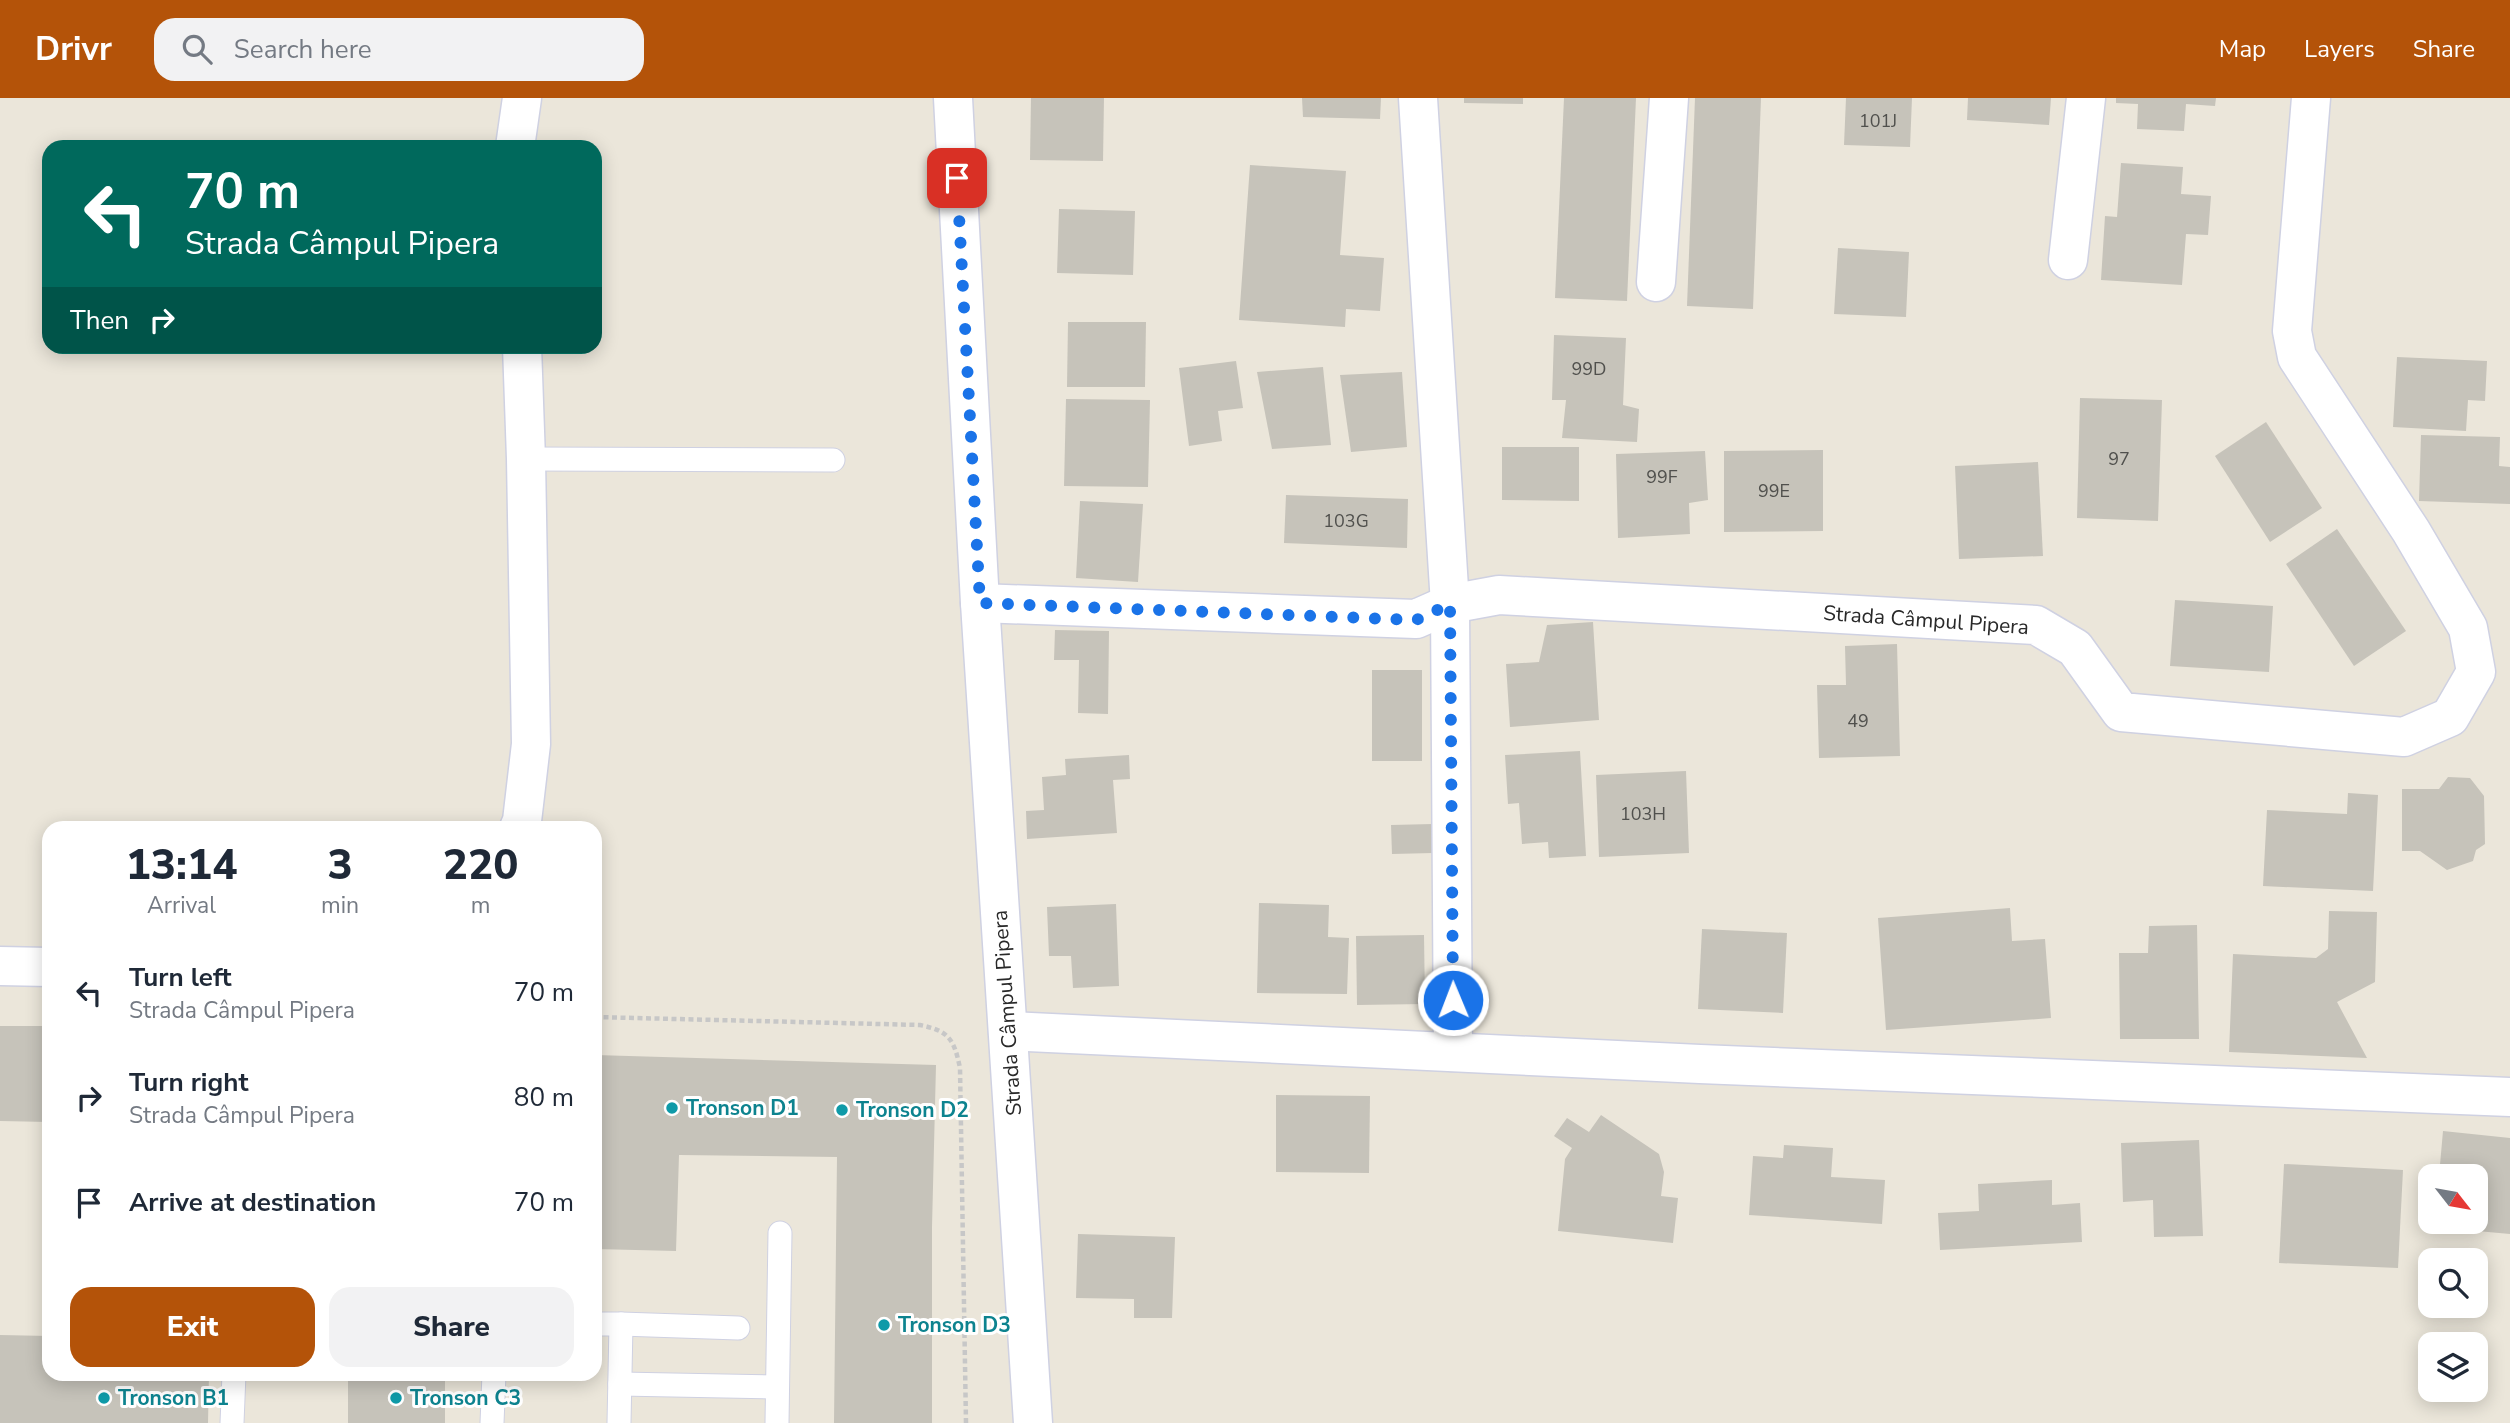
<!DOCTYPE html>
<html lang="en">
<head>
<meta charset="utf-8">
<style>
	body { margin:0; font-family:"Nunito Sans",sans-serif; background:#f2f2f3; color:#1f2937; height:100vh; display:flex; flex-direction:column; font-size:26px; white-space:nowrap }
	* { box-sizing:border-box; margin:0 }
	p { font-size:23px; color:#747a83 }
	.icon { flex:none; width:38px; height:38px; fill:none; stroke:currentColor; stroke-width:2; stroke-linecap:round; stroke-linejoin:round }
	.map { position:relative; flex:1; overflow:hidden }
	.sheet { position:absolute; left:42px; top:723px; width:560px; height:560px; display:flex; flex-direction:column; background:#fff; border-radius:21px; box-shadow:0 4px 18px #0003 }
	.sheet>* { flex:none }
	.hud { position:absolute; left:42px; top:42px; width:560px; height:214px; border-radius:21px; box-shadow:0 4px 18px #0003; background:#00695c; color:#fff; overflow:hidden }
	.needle { width:46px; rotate:121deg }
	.buttons { position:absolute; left:2418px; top:1066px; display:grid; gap:14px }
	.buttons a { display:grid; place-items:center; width:70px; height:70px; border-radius:14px; background:#fff; box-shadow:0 4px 18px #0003; font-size:35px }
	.pin { position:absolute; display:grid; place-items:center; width:60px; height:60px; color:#fff; margin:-30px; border-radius:14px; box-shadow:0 4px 10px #0006 }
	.me { position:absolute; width:77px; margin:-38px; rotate:359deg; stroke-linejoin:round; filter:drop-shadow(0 0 5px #0008) }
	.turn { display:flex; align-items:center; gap:24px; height:147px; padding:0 28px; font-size:32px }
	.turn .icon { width:91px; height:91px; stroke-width:2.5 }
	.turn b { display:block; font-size:49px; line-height:60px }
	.then { display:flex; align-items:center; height:66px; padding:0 28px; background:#0003; gap:14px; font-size:26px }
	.eta { display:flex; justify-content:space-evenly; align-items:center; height:119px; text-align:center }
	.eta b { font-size:42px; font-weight:800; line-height:49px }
	.primary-button { display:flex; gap:14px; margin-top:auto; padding:14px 28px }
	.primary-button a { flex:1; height:80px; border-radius:21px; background:#b45309; color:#fff; font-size:28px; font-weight:800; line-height:80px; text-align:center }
	.primary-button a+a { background:#f2f2f3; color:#1f2937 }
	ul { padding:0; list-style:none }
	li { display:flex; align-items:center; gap:21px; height:105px; padding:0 28px }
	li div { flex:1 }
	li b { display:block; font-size:26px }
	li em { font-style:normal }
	header { display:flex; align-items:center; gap:42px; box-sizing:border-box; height:98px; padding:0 35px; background:#b45309; color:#fff }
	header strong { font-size:33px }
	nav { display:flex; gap:38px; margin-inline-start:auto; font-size:24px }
	.search { width:490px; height:63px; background:#f2f2f3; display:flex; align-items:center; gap:18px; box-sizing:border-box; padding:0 24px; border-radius:21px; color:#747a83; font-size:26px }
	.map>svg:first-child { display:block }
</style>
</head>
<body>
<header>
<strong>Drivr</strong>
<div class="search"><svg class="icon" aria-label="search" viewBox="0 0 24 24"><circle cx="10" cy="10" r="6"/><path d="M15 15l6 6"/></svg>Search here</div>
<nav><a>Map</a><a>Layers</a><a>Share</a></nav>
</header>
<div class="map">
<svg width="2510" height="1325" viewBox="0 0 2510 1325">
	<rect width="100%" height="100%" fill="#ebe6da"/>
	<!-- building -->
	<g fill="#c6c3ba">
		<polygon points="1031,0 1104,0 1103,63 1030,62"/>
		<polygon points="1302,0 1381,0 1380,21 1303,19"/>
		<polygon points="1464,0 1523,0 1523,6 1464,5"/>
		<polygon points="1564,0 1636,0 1627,203 1555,200"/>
		<polygon points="1695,0 1761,0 1753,211 1687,208"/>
		<polygon points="1846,0 1912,0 1910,49 1844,47"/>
		<polygon points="1968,0 2051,0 2049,27 1967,22"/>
		<polygon points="2116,0 2216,0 2215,8 2186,6 2184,33 2137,31 2138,6 2116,5"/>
		<polygon points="2121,65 2183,69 2181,96 2211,98 2208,137 2186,136 2182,187 2101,182 2105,118 2117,119"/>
		<polygon points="1250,67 1346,73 1340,157 1384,160 1380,213 1346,211 1345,229 1239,222"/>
		<polygon points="1059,111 1135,113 1133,177 1057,175"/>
		<polygon points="1838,150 1909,154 1906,219 1834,216"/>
		<polygon points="1068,224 1146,224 1145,289 1067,289"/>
		<polygon points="1554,237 1626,240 1623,307 1639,311 1637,344 1562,340 1566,302 1552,302"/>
		<polygon points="2397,259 2487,263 2485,303 2468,302 2466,333 2393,329"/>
		<polygon points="1236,263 1243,310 1218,313 1222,343 1189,348 1179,270"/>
		<polygon points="1323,269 1331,347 1272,351 1257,274"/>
		<polygon points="1402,274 1407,349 1351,354 1340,277"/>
		<polygon points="2080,300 2162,302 2158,423 2077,420"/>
		<polygon points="1066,301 1150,302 1148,389 1064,388"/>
		<polygon points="2266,324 2322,410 2270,444 2215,358"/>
		<polygon points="2421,337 2500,339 2499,368 2510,369 2510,406 2419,403"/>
		<polygon points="1502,349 1579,349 1579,403 1502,402"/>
		<polygon points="1823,352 1823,433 1724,434 1724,353"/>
		<polygon points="1705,353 1708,402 1689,405 1690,436 1618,440 1616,356"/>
		<polygon points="2038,364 2043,458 1959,461 1955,368"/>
		<polygon points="1286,397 1408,401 1407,450 1284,445"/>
		<polygon points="1080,403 1143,406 1138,484 1076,480"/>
		<polygon points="2337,431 2406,533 2354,568 2286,466"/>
		<polygon points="2175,502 2273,508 2269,574 2170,568"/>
		<polygon points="1593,524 1599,622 1510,629 1506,566 1539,564 1547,527"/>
		<polygon points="1055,532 1109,533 1108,616 1078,615 1079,562 1054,562"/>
		<polygon points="1897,546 1900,658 1819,660 1817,587 1846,587 1845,548"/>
		<rect x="1372" y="572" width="50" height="91"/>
		<polygon points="1580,653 1586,758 1549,760 1548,744 1522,746 1519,705 1508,706 1505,657"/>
		<polygon points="1129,657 1130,681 1113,682 1117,735 1027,741 1026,713 1044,712 1042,679 1066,677 1065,661"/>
		<polygon points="1686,673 1689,755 1599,759 1596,677"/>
		<polygon points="2448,679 2470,680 2484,698 2485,746 2476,752 2473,763 2447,772 2420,753 2402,753 2402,691 2439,691"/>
		<polygon points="2348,695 2378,697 2373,793 2263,788 2267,712 2347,716"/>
		<polygon points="1433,726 1433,755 1392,756 1391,727"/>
		<polygon points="1259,805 1329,807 1328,839 1349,840 1347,896 1257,895"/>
		<polygon points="1116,806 1119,888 1073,890 1071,858 1049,858 1047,809"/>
		<polygon points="2010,810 2012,843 2045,841 2051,920 1886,932 1878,820"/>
		<polygon points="2329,813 2377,814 2375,884 2337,904 2367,960 2229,954 2233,856 2316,860 2328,851"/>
		<polygon points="2197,827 2199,941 2120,941 2119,855 2148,855 2149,828"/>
		<polygon points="1702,831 1787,835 1783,915 1698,911"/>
		<polygon points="1424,837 1425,906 1357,907 1356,838"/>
		<polygon points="0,928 49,928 49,1024 0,1023"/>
		<polygon points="595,957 936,967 932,1129 932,1325 834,1325 837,1059 679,1057 676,1153 595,1151"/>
		<polygon points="1276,997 1370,998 1369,1075 1276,1074"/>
		<polygon points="1601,1017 1659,1056 1664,1074 1661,1098 1678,1100 1673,1145 1558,1133 1565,1061 1572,1050 1554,1038 1567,1020 1589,1034"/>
		<polygon points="2443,1033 2510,1040 2510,1136 2433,1129 2434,1124 2476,1124 2476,1078 2439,1078"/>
		<polygon points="2199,1042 2203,1138 2154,1139 2153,1102 2123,1104 2121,1045"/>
		<polygon points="1784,1047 1833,1050 1831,1079 1885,1082 1882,1126 1749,1117 1753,1058 1783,1060"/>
		<polygon points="2284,1066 2403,1072 2398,1170 2279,1165"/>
		<polygon points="2052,1082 2052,1107 2080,1105 2082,1144 1940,1152 1938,1115 1979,1113 1978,1086"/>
		<polygon points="1078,1136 1175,1139 1172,1220 1134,1220 1134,1201 1076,1200"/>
		<polygon points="0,1237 49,1238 49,1276 209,1276 208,1325 0,1325"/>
		<rect x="348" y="1276" width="97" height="49"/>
	</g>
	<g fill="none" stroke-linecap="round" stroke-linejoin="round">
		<!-- service casing -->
		<g stroke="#cfd1e2" stroke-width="25">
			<g id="service">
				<polyline points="526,361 833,362"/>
				<polyline points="595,1226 621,1226 619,1325"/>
				<polyline points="621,1226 738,1230"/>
				<polyline points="620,1286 777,1289"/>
				<polyline points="232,1325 234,1276"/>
				<polyline points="492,1325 494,1276"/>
				<polyline points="777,1325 780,1135"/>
			</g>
		</g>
		<!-- minor casing -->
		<g stroke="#cfd1e2" stroke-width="41">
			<g id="minor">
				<polyline points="953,0 980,505 1033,1325"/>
				<polyline points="1418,0 1450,506 1453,954"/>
				<polyline points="515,49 522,0"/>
				<polyline points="2068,162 2086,0"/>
				<polyline points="1656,184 1669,0"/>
				<polyline points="980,505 1416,521 1450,506 1499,497 2036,527 2075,550 2121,614 2404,639 2450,619 2476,574 2468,530 2411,433 2297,259 2292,233 2311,0"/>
				<polyline points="519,730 522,723 531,646 526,361 522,248"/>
				<polyline points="0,868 49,869"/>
				<polyline points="1008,933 1700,966 2510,999"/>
			</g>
		</g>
		<!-- path -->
		<path stroke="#c7c7c7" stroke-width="4.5" stroke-dasharray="5 3.5" stroke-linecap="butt" d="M595,919L920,927C949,933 954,941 960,970L966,1325"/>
		<!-- service -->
		<use href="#service" stroke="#fff" stroke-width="23"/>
		<!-- minor -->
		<use href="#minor" stroke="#fff" stroke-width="38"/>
	</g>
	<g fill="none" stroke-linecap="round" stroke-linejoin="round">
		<!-- route -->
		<polyline stroke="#1a73e8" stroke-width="12" stroke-dasharray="0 21.6" points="957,80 980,505 1416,522 1450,506 1453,902"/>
	</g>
	<!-- markers -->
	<g fill="#0f9aa8" stroke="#fff" stroke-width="2.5">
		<circle cx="672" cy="1010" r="7"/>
		<circle cx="842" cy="1012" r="7"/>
		<circle cx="884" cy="1227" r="7"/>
		<circle cx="104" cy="1300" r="7"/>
		<circle cx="396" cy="1300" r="7"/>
	</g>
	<g text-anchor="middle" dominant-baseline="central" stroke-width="6" stroke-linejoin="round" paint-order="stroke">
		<!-- number labels -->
		<g font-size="18" fill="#50504d">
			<text x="1878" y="23">101J</text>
			<text x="1589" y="271">99D</text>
			<text x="2119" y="361">97</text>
			<text x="1662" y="379">99F</text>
			<text x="1774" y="393">99E</text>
			<text x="1346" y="423">103G</text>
			<text x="1858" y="623">49</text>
			<text x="1643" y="716">103H</text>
		</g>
		<!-- street labels -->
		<g font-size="21" fill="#292929" stroke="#fff">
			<text transform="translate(1926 522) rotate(4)">Strada Câmpul Pipera</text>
			<text transform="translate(1007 915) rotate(-94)">Strada Câmpul Pipera</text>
		</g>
		<!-- culture labels -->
		<g font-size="21" font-weight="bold" fill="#0d838f" stroke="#fff" text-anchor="start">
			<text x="686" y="1010">Tronson D1</text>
			<text x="856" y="1012">Tronson D2</text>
			<text x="898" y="1227">Tronson D3</text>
			<text x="118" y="1300">Tronson B1</text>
			<text x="410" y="1300">Tronson C3</text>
		</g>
	</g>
</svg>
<div class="buttons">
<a><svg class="needle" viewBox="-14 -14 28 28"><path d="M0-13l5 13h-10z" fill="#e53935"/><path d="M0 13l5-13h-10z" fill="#747a83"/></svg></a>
<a><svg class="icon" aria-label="search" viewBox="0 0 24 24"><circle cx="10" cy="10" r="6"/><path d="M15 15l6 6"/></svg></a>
<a><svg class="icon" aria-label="layers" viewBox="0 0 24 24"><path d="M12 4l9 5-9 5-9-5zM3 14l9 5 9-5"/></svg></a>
</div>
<div class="pin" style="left:957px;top:80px;background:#d93025"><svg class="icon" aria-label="arrive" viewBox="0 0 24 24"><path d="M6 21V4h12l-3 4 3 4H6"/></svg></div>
<svg class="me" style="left:1453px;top:902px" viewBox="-20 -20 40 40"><circle r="17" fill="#1a73e8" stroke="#fff" stroke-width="3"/><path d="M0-11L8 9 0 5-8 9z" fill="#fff"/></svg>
<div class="hud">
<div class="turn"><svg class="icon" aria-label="left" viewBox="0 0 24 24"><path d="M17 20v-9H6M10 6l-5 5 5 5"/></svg><div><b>70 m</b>Strada Câmpul Pipera</div></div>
<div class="then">Then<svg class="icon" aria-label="right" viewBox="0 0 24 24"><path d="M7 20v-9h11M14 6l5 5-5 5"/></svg></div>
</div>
<section class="sheet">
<div class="eta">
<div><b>13:14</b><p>Arrival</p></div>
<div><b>3</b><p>min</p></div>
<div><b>220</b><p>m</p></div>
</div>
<ul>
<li><svg class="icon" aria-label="left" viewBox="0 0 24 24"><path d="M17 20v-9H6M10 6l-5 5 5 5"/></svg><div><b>Turn left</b><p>Strada Câmpul Pipera</p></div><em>70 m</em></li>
<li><svg class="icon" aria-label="right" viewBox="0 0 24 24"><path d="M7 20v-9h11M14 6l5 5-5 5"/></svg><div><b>Turn right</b><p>Strada Câmpul Pipera</p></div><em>80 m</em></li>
<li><svg class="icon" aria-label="arrive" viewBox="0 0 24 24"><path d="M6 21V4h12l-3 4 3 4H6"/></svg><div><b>Arrive at destination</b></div><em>70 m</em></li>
</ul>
<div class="primary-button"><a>Exit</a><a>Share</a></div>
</section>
</div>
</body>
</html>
